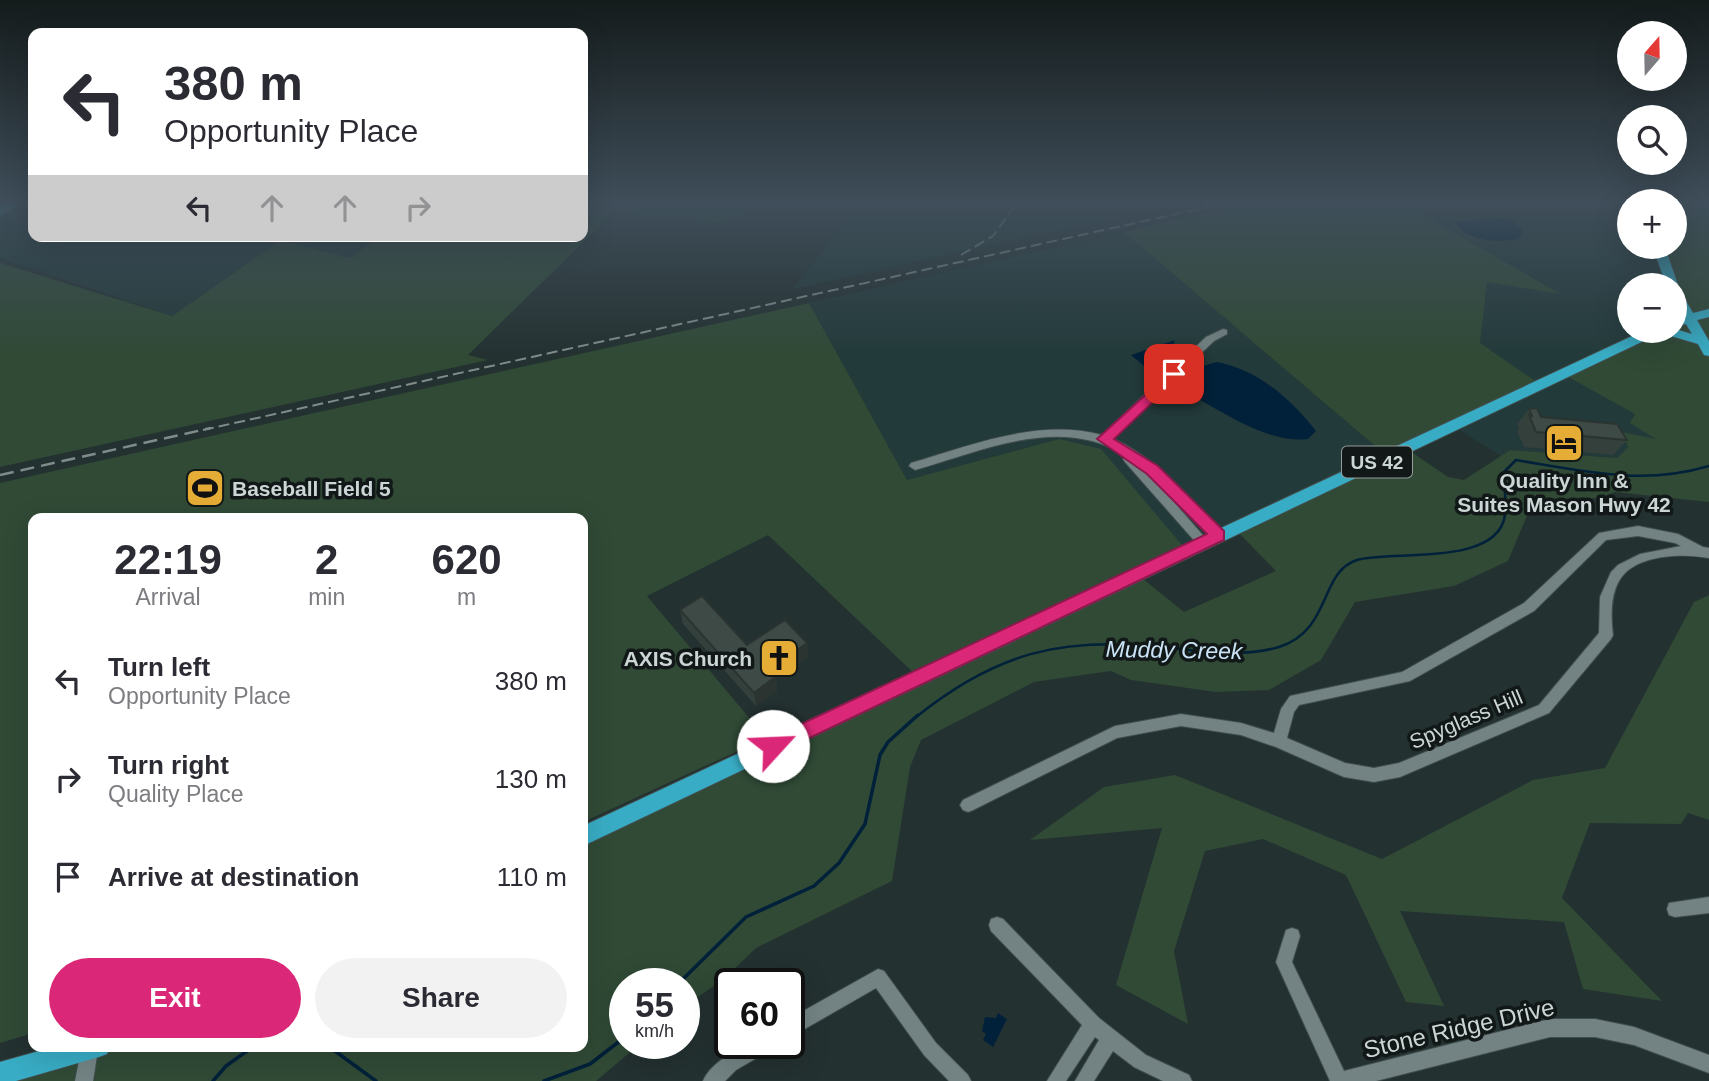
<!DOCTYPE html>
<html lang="en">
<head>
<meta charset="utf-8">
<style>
	body { margin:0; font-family:Helvetica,sans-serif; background:#f2f2f3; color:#2b2b33; height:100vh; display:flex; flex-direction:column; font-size:26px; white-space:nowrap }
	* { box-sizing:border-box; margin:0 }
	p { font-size:23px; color:#7c7c81 }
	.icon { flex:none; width:38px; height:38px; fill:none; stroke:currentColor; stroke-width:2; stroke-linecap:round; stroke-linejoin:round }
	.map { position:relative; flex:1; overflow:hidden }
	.side { position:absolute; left:28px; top:513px; width:560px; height:539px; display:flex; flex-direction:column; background:#fff; border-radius:14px; box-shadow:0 7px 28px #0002 }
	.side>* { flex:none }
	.guide { position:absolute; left:28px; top:28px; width:560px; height:214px; border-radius:14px; box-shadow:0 7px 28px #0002; background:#fff; color:#2b2b33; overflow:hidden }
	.needle { width:46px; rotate:20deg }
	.buttons { position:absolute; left:1617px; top:21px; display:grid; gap:14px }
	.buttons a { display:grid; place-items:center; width:70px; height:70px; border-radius:50%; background:#fff; box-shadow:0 7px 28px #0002; font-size:35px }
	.speed { position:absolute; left:609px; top:968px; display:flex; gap:14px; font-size:35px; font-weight:700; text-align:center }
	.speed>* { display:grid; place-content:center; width:91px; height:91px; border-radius:50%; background:#fff; box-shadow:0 7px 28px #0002; line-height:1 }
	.speed small { font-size:18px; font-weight:400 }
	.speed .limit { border:4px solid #111; border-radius:10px; background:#fff; color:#111 }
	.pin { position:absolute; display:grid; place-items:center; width:60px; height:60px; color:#fff; margin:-30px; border-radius:14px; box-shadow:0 4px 10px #0006 }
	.me { position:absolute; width:77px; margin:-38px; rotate:65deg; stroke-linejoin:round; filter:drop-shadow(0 0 5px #0008) }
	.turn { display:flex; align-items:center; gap:24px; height:147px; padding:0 21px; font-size:32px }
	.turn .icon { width:91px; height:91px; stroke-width:2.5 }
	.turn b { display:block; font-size:49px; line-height:60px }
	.lanes { display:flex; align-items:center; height:66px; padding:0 21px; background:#0003; justify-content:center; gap:35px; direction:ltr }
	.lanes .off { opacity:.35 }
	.eta { display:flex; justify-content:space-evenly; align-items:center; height:119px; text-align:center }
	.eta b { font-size:42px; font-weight:600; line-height:49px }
	.button { display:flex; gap:14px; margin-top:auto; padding:14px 21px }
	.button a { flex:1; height:80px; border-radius:42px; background:#db2777; color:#fff; font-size:28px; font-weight:600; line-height:80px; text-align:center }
	.button a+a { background:#f2f2f3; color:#2b2b33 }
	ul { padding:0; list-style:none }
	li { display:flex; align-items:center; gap:21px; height:98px; padding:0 21px }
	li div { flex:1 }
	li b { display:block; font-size:26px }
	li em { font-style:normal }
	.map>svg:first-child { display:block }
</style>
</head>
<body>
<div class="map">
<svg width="1709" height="1081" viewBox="0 0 1709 1081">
	<rect width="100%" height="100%" fill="#243131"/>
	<!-- built -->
	<g fill="#233a3a">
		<polygon points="0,204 33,204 33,236 379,236 350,258 281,240 172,316 0,258"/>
		<polygon points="859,204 1179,204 793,289"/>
		<polygon points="1405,204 1629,204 1629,247 1660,247 1672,285 1629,285 1629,331 1656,331 1612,351 1635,414 1658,440 1622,433 1628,447 1617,458 1510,450 1501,456 1453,426 1480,343 1487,282 1557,293"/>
		<polygon points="1124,232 1388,457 1187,551 1058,439 907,480 809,303"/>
	</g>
	<!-- green -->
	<g fill="#304a36">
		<polygon points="583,204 747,204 742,215 721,222 613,213 468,355 488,360 0,467 0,263 172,316 281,240 350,258 380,236 583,236"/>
		<polygon points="1249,204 1405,204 1560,294 1487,282 1480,343 1541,385 1407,449 1448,477 1464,480 1510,450 1617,458 1628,447 1621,432 1656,439 1630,423 1635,414 1563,374 1659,331 1675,331 1675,324 1688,319 1661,247 1675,247 1675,204 1709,204 1709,502 1615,492 1602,498 1534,499 1508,561 1454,586 1355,602 1321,660 1269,690 1216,692 1131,680 1111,671 1034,682 921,740 910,767 892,881 756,948 723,980 684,1006 684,984 625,984 625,1043 641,1043 596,1081 0,1081 0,1074 99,1046 583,1046 583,836 918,677 768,535 647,596 766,738 583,822 583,518 33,518 33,1033 0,1043 0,483 809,303 907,480 1059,439 1101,449 1187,551 1137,574 1184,612 1276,571 1234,528 1388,457 1124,232"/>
		<polygon points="1709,595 1709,820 1688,813 1681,824 1590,823 1562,898 1662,1001 1583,989 1564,922 1400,911 1444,1006 1406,1002 1346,875 1263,839 1205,851 1174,951 1188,1024 1116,985 1162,828 1030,840 1104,787 1175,775 1382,859 1533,780 1605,768 1694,602"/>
	</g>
	<!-- water -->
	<g fill="#002139">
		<path d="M1503,218L1513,220L1523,231L1518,239C1499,243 1466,242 1456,222Z"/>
		<polygon points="1175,340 1170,353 1149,370 1131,355"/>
		<path d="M1217,362C1258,370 1290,398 1316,431L1308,439C1267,444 1222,411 1186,392C1190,373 1198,366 1217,362Z"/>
		<polygon points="998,1013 1007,1019 993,1047 983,1040 986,1034 982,1031 985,1017 996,1018"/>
	</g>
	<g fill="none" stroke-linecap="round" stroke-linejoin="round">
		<!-- stream-far1 -->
		<path stroke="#002139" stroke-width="2.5" d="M916,717C997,652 1061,637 1163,647C1201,651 1242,658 1279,647C1332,630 1319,572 1357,560C1392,550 1498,567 1505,515C1507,502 1504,486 1503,473L1516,460C1582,471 1643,486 1709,466"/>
		<!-- stream -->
		<g stroke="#002139" stroke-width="3.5">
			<polyline points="678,984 746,917 814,886 839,863 865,824 880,755 888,742 918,715"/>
			<polyline points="328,1046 376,1081"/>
			<polyline points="213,1081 226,1066 254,1046"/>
			<polyline points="544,1081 590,1064 625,1037"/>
		</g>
		<!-- minor casing -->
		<g stroke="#424e4e" stroke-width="2">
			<g id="minor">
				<path d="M1223,329L1227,330V334L1214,341L1112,438C1157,459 1189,497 1223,532L1225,535L1223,538H1215L1145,469L1207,540L1209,543L1207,546H1199L1125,462L1123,459L1126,456C1061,414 982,451 915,470L909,466L911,463C972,445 1038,418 1102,435L1206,337Z"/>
				<path d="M1638,526L1678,534L1703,547L1709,548V558C1682,553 1634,554 1619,581C1610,597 1611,618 1613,635L1611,639L1549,713L1400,777L1374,782L1344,777L1276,747L1241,735L1181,726L1117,738L973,810L968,812L963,810L960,805L963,800L1115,726L1181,714L1241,723L1274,733L1281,709L1290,696L1402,672L1524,603L1599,533ZM1638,536L1675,543L1681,546L1640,554L1618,565L1611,572L1600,597L1599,633L1539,705L1399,763L1374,768L1345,763L1287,738L1294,712L1299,705L1410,681L1534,611L1606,540Z"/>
				<polygon points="1709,897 1709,913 1675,917 1669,915 1667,909 1669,903"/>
				<polygon points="997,917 1003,919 1099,1018 1146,1055 1189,1075 1192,1081 1163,1081 1134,1067 1113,1051 1094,1081 1075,1081 1099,1040 1095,1037 1066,1081 1047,1081 1082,1025 991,931 989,925 991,919"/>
				<polygon points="1292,928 1298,930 1300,936 1292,962 1344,1071 1550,1019 1595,1019 1634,1027 1709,1055 1709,1073 1634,1045 1595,1037 1550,1037 1376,1081 1330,1081 1276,962 1286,930"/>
				<polygon points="878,969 884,971 936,1043 968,1075 971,1081 949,1081 924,1055 876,988 789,1038 789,1019"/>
				<path d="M749,1043H775L772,1049L736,1070L725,1081H703C711,1063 733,1052 749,1043Z"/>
				<polygon points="82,1046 96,1046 98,1050 93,1081 75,1081"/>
			</g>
		</g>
		<!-- major casing -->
		<g stroke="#424e4e" stroke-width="2">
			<g id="major">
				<polygon points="7,204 20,204 0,216 0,208"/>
				<polygon points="1653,247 1665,247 1678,285 1676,288 1666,285"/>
				<polygon points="1675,288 1679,289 1693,313 1709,309 1709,317 1697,320 1709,341 1709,356 1704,355 1698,344 1671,336 1652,337 583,846 583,826 1643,331 1675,331 1675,329 1692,334 1686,324 1681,325 1675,321 1683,316 1675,303"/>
				<polygon points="57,1046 110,1046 107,1054 99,1057 16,1081 0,1081 0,1062"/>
			</g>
		</g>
		<!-- minor -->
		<use href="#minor" fill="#738383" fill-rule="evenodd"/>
		<!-- major -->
		<use href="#major" fill="#38acc4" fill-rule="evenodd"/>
		<!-- rail-far1 -->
		<g stroke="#808b8b" stroke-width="2" stroke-dasharray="11 5" stroke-linecap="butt">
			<polyline points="961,255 993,236 1016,204"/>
			<polyline points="203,430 1221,204"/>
		</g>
		<!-- rail -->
		<polyline stroke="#808b8b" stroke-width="2.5" stroke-dasharray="14 7" stroke-linecap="butt" points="0,475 211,428"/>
	</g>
	<!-- wall -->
	<g fill="#34403c">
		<polygon points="1529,409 1541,417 1627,440 1613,455 1524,447 1517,431 1519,428 1517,424"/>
		<polygon points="680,610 747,645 807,643 808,657 776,679 777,691 756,706 683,624"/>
	</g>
	<!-- shaded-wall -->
	<polygon fill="#2b3431" points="807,643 808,657 776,679 777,691 756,706 754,693 768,670"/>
	<!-- building -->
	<g fill="#3d4a46" stroke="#2b3431" stroke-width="2">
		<polygon points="1537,408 1541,417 1617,424 1627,440 1536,432 1529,415 1532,416 1529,409"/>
		<polygon points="702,596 747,645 785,620 807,643 768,670 775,677 754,693 680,610"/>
	</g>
	<!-- sky -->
	<linearGradient id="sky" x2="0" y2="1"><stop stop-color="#141b1b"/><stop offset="0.57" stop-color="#3f4e5a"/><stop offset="1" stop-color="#3f4e5a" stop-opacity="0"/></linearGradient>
	<rect width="1709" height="356" fill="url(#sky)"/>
	<!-- route -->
	<polygon fill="#db2777" stroke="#8e194d" stroke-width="2" points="1174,369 1179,371 1179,377 1114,439 1158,466 1224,531 1224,540 780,752 773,755 767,752 764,746 767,740 1207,534 1147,474 1097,439"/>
	<!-- icons -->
	<defs>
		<g id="hotel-square" transform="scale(2.0125)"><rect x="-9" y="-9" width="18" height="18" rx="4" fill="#e5ad35" stroke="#121818"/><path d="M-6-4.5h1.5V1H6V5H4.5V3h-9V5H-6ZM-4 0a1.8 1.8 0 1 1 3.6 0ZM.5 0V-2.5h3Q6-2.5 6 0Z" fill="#111"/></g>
		<g id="stadium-square" transform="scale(2.0125)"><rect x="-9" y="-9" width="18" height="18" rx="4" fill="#e5ad35" stroke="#121818"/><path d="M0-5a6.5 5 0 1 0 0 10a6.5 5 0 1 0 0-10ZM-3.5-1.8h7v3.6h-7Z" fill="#111"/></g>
		<g id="church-square" transform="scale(2.0125)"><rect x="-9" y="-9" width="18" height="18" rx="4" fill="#e5ad35" stroke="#121818"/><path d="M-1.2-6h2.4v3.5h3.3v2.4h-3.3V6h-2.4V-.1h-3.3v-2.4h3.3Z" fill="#111"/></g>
	</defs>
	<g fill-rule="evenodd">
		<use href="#hotel-square" x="1564" y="443"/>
		<use href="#stadium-square" x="205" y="488"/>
		<use href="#church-square" x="779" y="658"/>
	</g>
	<g text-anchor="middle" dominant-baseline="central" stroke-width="7" stroke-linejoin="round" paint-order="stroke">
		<!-- shield labels -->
		<rect fill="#121818" stroke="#949c9c" stroke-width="2" x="1342" y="446.5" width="70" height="31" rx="5"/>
		<g font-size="19" font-weight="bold" fill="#ccd5d5">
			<text x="1377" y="462">US 42</text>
		</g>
		<!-- poi labels -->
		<g font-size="21" font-weight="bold" fill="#ccd5d5" stroke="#121818">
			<text x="1564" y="480">Quality Inn &amp;<tspan x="1564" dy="24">Suites Mason Hwy 42</tspan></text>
			<text x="232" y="488" text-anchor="start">Baseball Field 5</text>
			<text x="752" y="658" text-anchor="end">AXIS Church</text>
		</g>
		<!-- street labels -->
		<g font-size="21" fill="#ccd5d5" stroke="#121818">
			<text transform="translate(1466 719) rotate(-23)">Spyglass Hill</text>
		</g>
		<!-- water labels -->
		<g font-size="23" font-style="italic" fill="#cae2f5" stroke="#121818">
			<text transform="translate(1174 650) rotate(1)">Muddy Creek</text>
		</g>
		<!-- near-street labels -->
		<g font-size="24" fill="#ccd5d5" stroke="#121818">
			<text transform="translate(1459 1028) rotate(-13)">Stone Ridge Drive</text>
		</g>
	</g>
</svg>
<div class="buttons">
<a><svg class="needle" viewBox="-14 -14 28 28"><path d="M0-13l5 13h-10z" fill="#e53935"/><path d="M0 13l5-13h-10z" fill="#7c7c81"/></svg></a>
<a><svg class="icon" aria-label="search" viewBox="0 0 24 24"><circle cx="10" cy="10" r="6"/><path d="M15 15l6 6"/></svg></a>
<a>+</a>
<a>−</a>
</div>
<div class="speed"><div>55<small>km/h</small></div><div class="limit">60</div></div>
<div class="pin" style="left:1174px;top:374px;background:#d93025"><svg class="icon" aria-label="arrive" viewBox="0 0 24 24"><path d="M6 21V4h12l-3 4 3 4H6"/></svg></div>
<svg class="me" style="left:773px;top:746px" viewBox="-20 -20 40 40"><circle r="19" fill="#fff"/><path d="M0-13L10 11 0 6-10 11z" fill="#db2777"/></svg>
<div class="guide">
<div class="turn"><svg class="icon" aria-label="left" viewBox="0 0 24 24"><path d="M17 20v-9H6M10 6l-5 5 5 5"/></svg><div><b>380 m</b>Opportunity Place</div></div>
<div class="lanes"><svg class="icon" aria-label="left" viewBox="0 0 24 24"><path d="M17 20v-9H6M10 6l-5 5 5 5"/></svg><svg class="icon off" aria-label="ahead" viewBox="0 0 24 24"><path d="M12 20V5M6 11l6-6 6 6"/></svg><svg class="icon off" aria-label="ahead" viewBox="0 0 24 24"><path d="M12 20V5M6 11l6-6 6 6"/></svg><svg class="icon off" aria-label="right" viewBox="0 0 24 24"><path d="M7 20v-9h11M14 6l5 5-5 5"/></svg></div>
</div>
<section class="side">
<div class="eta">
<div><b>22:19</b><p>Arrival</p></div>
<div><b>2</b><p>min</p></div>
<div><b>620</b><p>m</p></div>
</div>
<ul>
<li><svg class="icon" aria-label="left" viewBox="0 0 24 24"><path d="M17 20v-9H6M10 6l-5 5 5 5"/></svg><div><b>Turn left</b><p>Opportunity Place</p></div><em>380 m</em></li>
<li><svg class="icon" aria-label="right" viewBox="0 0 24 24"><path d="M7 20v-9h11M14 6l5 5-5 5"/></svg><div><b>Turn right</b><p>Quality Place</p></div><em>130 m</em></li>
<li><svg class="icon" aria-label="arrive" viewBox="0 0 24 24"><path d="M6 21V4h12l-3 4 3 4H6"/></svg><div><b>Arrive at destination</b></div><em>110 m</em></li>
</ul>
<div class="button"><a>Exit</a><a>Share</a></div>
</section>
</div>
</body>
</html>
